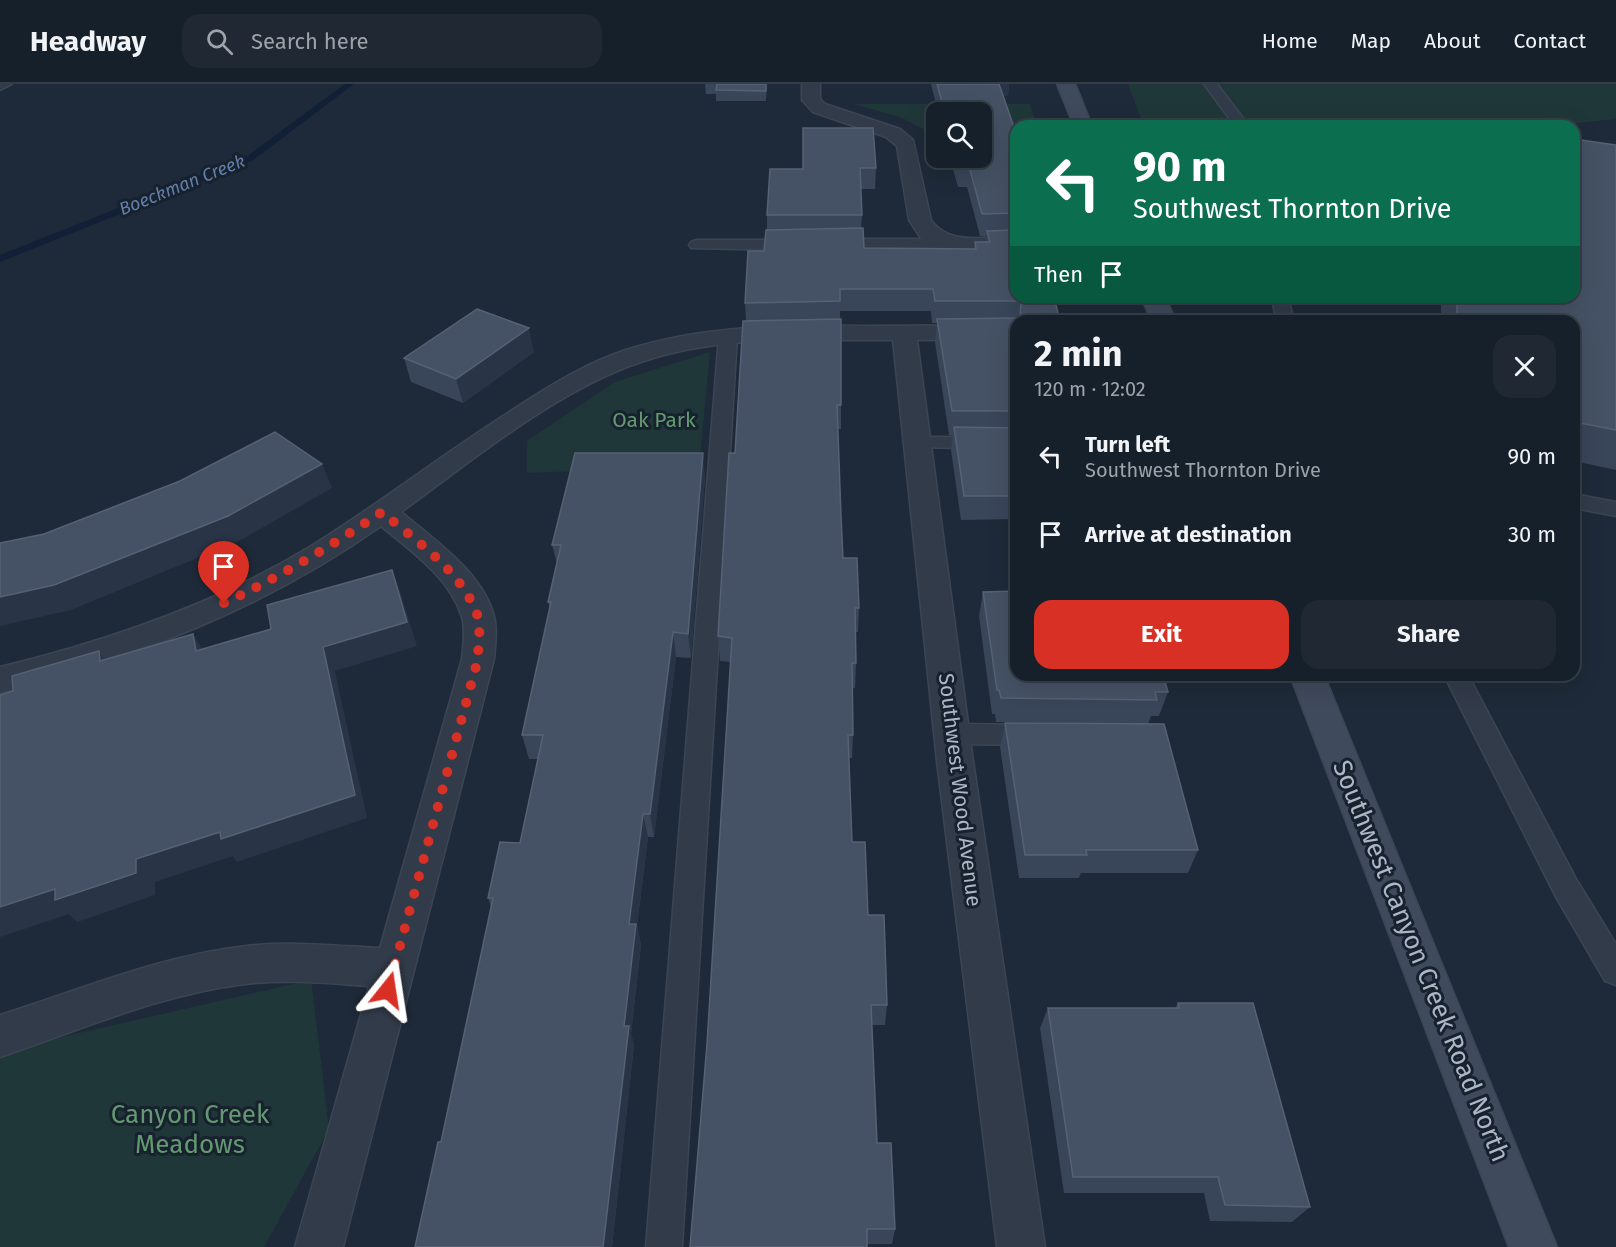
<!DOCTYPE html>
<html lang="en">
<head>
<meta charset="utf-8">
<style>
	body { margin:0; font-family:"Fira Sans",sans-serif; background:#1f2833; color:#f1f3f6; height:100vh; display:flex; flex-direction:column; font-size:22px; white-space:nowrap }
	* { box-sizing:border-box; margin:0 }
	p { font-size:20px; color:#9ea3a9 }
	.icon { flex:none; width:33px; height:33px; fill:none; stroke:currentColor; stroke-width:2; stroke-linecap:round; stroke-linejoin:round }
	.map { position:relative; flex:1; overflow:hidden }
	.side { position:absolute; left:1010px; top:231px; width:570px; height:366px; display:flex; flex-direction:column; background:#16202b; border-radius:18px; box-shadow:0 6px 24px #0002,0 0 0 2px #353e47 }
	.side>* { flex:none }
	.hud { position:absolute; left:1010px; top:36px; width:570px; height:183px; border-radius:18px; box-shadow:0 6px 24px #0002,0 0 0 2px #353e47; background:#0b6e4f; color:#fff; overflow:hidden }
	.fabs { position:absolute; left:926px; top:18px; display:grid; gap:12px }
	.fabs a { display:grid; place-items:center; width:66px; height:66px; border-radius:12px; background:#16202b; box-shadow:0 6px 24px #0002,0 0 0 2px #353e47; font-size:30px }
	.pin { position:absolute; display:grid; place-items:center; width:51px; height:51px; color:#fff; margin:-62px -26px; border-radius:50% 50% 50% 0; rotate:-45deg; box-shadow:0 0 6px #0007 }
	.pin .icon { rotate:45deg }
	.me { position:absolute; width:66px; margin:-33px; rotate:15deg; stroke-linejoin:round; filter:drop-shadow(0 0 4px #0008) }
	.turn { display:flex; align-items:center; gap:21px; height:126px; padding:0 24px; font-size:27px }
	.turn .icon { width:78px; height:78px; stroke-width:2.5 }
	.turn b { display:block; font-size:42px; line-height:51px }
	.then { display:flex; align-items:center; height:57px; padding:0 24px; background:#0003; gap:12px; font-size:22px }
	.round { display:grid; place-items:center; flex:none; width:63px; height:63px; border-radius:18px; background:#1f2833 }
	.overview { display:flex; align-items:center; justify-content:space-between; height:102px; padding:0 24px }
	h1 { font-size:36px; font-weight:700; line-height:45px }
	.primary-button { display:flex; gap:12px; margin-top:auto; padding:12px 24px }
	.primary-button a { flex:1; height:69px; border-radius:18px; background:#d93025; color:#fff; font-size:24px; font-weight:700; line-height:69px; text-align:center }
	.primary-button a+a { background:#1f2833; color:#f1f3f6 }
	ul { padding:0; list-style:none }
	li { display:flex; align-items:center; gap:18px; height:78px; padding:0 24px }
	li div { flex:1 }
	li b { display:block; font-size:22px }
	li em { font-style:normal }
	header { display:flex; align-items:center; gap:36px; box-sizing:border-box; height:84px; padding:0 30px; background:#16202b; border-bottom:2px solid #353e47 }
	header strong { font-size:28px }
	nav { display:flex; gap:33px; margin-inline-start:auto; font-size:21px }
	.search { width:420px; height:54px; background:#1f2833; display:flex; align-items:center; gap:15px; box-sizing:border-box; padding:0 21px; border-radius:18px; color:#9ea3a9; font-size:22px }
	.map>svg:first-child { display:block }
</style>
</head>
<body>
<header>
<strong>Headway</strong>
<div class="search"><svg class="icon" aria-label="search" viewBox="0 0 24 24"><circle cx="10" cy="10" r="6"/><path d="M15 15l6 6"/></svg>Search here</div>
<nav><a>Home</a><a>Map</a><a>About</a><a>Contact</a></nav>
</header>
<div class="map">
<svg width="1616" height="1163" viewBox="0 0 1616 1163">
	<rect width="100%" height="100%" fill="#1e2a39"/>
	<!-- green -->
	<g fill="#20373a">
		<polygon points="1128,0 1616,0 1616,35 1546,42 1144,42"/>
		<polygon points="854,20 1030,20 1037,42 981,43 981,28 936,28 936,45 925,46 900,33"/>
		<polygon points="710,268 699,382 527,389 527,357 615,298"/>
		<polygon points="311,896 329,1045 264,1163 0,1163 0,971 18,963"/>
	</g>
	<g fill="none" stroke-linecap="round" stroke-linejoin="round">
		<!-- stream -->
		<polygon fill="#122037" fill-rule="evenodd" points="345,0 354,0 252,77 0,178 0,171 246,73"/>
		<!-- service casing -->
		<g stroke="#3c4553" stroke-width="3">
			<g id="service">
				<polygon points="1204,0 1217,0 1249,42 1235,42"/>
				<polygon points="831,155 948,155 956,160 948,165 825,163 823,160"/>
				<polygon points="697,156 796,156 804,161 796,166 691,164 689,161 691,158"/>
				<polygon points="1272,213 1288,213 1294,237 1276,237"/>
				<polygon points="728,247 737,252 682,1163 646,1163 719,252"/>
				<polygon points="919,353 1016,353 1016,365 912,363 909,359 912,355"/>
				<polygon points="1574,410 1616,418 1616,432 1574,424"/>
				<polygon points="1444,591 1468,591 1576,795 1616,860 1616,901 1605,897 1556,813"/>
				<polygon points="952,640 1034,641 1043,644 1047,651 1043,658 1034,661 952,660 943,657 939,650 943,643"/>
			</g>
		</g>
		<!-- minor casing -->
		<g stroke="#3c4553" stroke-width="3">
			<g id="minor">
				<polygon points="0,0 12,0 0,6"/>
				<path d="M802,0H820V15L825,20L900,45L913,56L931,136C949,162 987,153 1016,152V166L948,167L922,156L909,136L897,62L886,53L813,28L802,16Z"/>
				<path d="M1016,241V255L917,256L973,677L1045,1163H997L937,677L893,256C810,257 723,250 644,277C559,304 473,376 401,428C434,455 487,492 495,537C497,550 495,563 494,575L343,1163H295L369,902C328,899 286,895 245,900C161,910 80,946 0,973V931C80,906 162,871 247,862C291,857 336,862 380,864L462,575C463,562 466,546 462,533C450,494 411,467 381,442C263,525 139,572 0,609V583C107,557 213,521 308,464C378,421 444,369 514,325C549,302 586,279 626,266C706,240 789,241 872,242C920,242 968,241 1016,241Z"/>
			</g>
		</g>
		<!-- secondary casing -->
		<g stroke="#3c4553" stroke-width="3">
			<g id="secondary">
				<polygon points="1057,0 1075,0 1092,42 1074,42"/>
				<polygon points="1141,213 1165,213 1176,237 1152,237"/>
				<polygon points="1290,591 1324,591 1557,1163 1509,1163"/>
			</g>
		</g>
		<!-- service -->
		<use href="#service" fill="#323b4a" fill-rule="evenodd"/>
		<!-- minor -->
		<use href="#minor" fill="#323b4a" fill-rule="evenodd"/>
		<!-- secondary -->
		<use href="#secondary" fill="#404a5d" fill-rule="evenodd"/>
	</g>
	<!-- wall -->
	<g fill="#394559">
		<polygon points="705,0 767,0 766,17 716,17 716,10 706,10"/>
		<polygon points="931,0 1009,0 1008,11 1003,12 1016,49 1016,213 1056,213 1055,219 1016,237 1016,435 961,436 951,366 953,351 949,351 935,258 937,239 932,239 931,227 840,227 841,321 841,345 838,345 841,432 843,474 859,524 858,548 856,548 856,579 855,604 852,604 853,651 852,674 849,674 852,758 887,921 885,941 872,941 877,1059 895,1145 892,1160 867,1160 707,960 731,578 720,577 718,552 735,369 746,237 745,219 764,167 767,146 767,131 803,85 876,84 875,105 861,105 862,131 861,144 864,164 974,165 975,158 986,158 987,152 980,152 967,103 958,103 950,74 981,74 981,28 938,28"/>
		<polygon points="1616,61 1616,386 1574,377 1574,237 1441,237 1441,213 1574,213"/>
		<polygon points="534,268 463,319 411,298 404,274"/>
		<polygon points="705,393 691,574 676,573 654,753 648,753 637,841 641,861 631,950 634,961 612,1163 415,1163 441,1058 491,823 488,814 520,759 538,675 529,675 522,651 550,526 548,518 557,480 552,461"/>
		<polygon points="983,508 1168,608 1159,632 1151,632 1148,640 996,638 995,630 992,630 979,532"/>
		<polygon points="1005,639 1198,766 1188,789 1081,789 1079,794 1019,794 1000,663"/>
		<polygon points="1178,919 1310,1123 1292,1138 1210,1137 1204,1109 1064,1109 1040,944 1048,924 1175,924"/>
	</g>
	<!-- shaded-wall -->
	<g fill="#293547">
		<polygon points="996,0 1009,0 1008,11 994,13"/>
		<polygon points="529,244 534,268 463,319 456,295"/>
		<polygon points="703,369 705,393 691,574 688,550"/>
		<polygon points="322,380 332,404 241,456 71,526 0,542 0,513"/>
		<polygon points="392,486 401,510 417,562 335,587 367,734 237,778 233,772 155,798 155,811 77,838 69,830 0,853 0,823 136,775"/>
		<polygon points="673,548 676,573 654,753 650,730"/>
		<polygon points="193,550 208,574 196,567"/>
		<polygon points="99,567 116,591 100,577"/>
		<polygon points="643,730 648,753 637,841 641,861 631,950 634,961 612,1163 603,1163 624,942 629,840"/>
	</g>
	<!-- building -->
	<g fill="#455265" stroke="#556174" stroke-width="1.5">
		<polygon points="717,0 766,0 766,7 716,6"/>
		<polygon points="937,0 999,0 1016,49 1016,129 982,130 969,82 960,82 958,74 981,74 981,28 945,28"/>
		<polygon points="1456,38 1483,42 1456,42"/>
		<polygon points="803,44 873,44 876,84 860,84 862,131 767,131 770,85 803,85"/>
		<polygon points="1574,55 1616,61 1616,346 1574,338 1574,237 1457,237 1457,213 1574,213"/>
		<polygon points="863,144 864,164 976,165 975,158 990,158 987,147 1016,146 1016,213 1054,213 1060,237 1016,237 1016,327 952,327 937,235 1020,234 1021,217 935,217 933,205 840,205 840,217 745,219 748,167 764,167 766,146"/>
		<polygon points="477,225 529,244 456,295 404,274"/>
		<polygon points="841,235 841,321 837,321 841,432 843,474 857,474 859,524 855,524 856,579 852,579 853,651 848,651 852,758 865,758 868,831 884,831 887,921 871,921 877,1059 891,1059 895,1145 867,1145 867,1163 690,1163 707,960 732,554 718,552 729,369 735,369 743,237"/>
		<polygon points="954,343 1016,344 1016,412 964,412"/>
		<polygon points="275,348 322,380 228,432 54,501 0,513 0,459 44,450 180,397"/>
		<polygon points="575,369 703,369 688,550 673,548 650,730 643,730 629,840 636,840 624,942 629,942 603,1163 415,1163 438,1058 441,1058 493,814 488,814 500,758 520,759 543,651 522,651 551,518 548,518 561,461 552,461"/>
		<polygon points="392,486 407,538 323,563 355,711 221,755 220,748 136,775 136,789 55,816 55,805 0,823 0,611 13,607 12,592 99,567 100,577 193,550 196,567 271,545 267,521"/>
		<polygon points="1016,507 1016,591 1163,591 1168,608 1155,608 1157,616 1001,614 999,606 997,606 983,508"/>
		<polygon points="1005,639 1164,640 1198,766 1086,766 1087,771 1025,771"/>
		<polygon points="1178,919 1253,919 1310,1123 1225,1121 1218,1093 1073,1093 1048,924 1179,924"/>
	</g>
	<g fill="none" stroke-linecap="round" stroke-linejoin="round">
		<!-- route -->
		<path stroke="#d93025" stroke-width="10" stroke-dasharray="0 18" d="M224,519C280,493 331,462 382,428C417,458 463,488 478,533C481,545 478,562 478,575L388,906"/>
	</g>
	<g text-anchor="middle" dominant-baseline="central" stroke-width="6" stroke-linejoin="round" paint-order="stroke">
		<!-- far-water labels -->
		<g font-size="18" font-style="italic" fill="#627fa9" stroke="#18212e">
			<text transform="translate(182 101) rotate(-22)">Boeckman Creek</text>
		</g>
		<!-- park labels -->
		<g font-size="21" fill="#629970" stroke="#18212e">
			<text x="654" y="336">Oak Park</text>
		</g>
		<!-- street labels -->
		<g font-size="21" fill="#acb6c7" stroke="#18212e">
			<text transform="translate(960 706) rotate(83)">Southwest Wood Avenue</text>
		</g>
		<!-- near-street labels -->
		<g font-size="26" fill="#acb6c7" stroke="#18212e">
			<text transform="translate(1421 877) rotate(68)">Southwest Canyon Creek Road North</text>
		</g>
		<!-- near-park labels -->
		<g font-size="26" fill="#629970" stroke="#18212e">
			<text x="190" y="1030">Canyon Creek<tspan x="190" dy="30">Meadows</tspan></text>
		</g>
	</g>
</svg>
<div class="fabs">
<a><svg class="icon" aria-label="search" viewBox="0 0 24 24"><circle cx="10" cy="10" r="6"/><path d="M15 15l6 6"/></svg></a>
</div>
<div class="pin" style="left:224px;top:519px;background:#d93025"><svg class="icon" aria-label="arrive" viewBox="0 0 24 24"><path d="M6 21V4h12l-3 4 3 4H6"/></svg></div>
<svg class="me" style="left:388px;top:906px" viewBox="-20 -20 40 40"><path d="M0-17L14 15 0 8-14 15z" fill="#d93025" stroke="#fff" stroke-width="4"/></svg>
<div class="hud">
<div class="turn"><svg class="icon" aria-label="left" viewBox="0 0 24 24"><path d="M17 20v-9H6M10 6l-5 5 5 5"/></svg><div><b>90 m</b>Southwest Thornton Drive</div></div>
<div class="then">Then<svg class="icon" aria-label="arrive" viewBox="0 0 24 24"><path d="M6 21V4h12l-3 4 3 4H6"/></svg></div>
</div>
<section class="side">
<div class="overview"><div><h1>2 min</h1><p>120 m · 12:02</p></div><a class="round"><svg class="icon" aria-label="close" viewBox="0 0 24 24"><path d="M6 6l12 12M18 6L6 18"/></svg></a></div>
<ul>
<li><svg class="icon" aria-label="left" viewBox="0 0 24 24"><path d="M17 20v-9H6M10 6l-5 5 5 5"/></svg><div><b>Turn left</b><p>Southwest Thornton Drive</p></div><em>90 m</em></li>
<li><svg class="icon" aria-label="arrive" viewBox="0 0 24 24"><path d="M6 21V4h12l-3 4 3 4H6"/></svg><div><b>Arrive at destination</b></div><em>30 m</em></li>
</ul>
<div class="primary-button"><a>Exit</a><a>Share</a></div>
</section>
</div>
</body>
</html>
